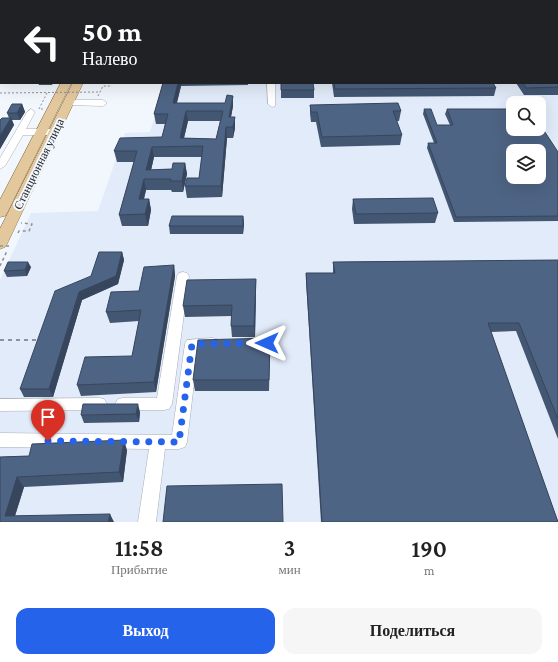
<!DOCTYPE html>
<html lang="ru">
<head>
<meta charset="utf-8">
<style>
	body { margin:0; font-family:"Crimson Pro",serif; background:#f6f6f6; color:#222; height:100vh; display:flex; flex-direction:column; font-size:15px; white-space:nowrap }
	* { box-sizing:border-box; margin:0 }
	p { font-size:13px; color:#767676 }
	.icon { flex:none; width:22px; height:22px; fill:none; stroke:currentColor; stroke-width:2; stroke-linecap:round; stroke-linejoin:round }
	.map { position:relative; height:522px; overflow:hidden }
	.panel { display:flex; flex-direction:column; background:#fff; flex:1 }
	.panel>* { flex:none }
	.guide { position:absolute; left:0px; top:0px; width:558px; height:84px; box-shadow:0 4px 16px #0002; background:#202124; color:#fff; overflow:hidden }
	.tools { position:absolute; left:506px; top:96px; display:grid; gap:8px }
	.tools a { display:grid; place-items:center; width:40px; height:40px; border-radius:8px; background:#fff; box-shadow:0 4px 16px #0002; font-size:20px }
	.pin { position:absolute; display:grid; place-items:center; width:34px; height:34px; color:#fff; margin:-41px -17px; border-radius:50% 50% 50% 0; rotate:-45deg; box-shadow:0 0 4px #0007 }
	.pin .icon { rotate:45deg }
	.me { position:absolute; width:44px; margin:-22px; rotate:270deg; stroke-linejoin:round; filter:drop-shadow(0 0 3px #0008) }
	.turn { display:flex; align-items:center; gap:14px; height:84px; padding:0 16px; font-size:18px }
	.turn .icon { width:52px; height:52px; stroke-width:2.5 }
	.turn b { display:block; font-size:28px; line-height:34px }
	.eta { display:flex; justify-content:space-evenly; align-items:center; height:68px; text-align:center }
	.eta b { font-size:24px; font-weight:600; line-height:28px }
	.cta { display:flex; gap:8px; margin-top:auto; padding:8px 16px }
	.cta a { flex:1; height:46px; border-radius:12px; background:#2563eb; color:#fff; font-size:16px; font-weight:600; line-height:46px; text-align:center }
	.cta a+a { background:#f6f6f6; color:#222 }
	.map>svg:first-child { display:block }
</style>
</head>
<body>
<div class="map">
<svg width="558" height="522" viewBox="0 0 558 522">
	<rect width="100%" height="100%" fill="#f2f7fe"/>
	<!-- built -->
	<path fill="#e2ebf9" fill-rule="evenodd" d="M181,0H558V522H0V280L31,213L98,211L125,133L150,132L165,83H557V1ZM513,103H539V129H513ZM513,151H539V177H513Z"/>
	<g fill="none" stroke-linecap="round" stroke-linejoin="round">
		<!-- minor casing -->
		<g stroke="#a9aeb5" stroke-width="1">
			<g id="minor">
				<rect x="265" y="0" width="6" height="1"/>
				<polygon points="267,83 275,83 275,106 272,107 268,104"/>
				<polygon points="68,100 103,100 107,103 103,106 65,105 64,103"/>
				<polygon points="31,109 35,112 26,129 54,129 59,132 54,135 23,135 5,166 0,169 0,158 27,112"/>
				<polygon points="183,272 187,273 189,276 172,404 169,409 164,410 123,410 118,409 115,404 118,399 123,398 157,398 177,276 179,273"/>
				<polygon points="212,338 217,339 219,343 217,347 198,349 187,442 185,447 179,449 165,449 156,522 138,522 149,449 0,447 0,433 172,435 185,344 187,340"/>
				<polygon points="99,398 104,399 107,404 104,409 99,410 0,411 0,399"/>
			</g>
		</g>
		<!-- major casing -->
		<g stroke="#94784a" stroke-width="1">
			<g id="major">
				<rect x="104" y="0" width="8" height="1"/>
				<polygon points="61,83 71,83 7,213 5,216 0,217 0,200"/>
				<polygon points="73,83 83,83 7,244 5,247 0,249 0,229"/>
			</g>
		</g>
		<!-- path-far2 -->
		<g stroke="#8e9297" stroke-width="1" stroke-dasharray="2 2" stroke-linecap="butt">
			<polyline points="98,96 103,86 112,86"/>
			<polyline points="43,109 39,109 47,93"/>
		</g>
		<!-- path-far1 -->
		<g stroke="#8e9297" stroke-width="1.5" stroke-dasharray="3 3" stroke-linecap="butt">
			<polyline points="18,233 19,231 29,231 32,224 21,223"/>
			<polyline points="0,266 7,251"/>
		</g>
		<!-- path -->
		<polyline stroke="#8e9297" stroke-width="2" stroke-dasharray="4 4" stroke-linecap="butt" points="0,340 38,340"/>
		<!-- minor -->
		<use href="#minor" fill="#fff" fill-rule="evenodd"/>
		<!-- major -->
		<use href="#major" fill="#e3c89d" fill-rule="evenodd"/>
		<!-- path-bridge-far1 -->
		<polyline stroke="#8e9297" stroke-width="1" stroke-dasharray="2 2" stroke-linecap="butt" points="0,93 100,92"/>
		<!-- path-bridge -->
		<polyline stroke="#8e9297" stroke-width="1.5" stroke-dasharray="3 3" stroke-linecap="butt" points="0,246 12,246"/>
	</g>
	<!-- wall -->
	<g fill="#435672" fill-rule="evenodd">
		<polygon points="542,0 558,0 558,16 557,15 557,1 543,1"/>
		<polygon points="558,28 558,95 524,95 516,83 557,83"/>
		<polygon points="38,83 53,83 52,85 39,85"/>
		<path d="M163,83H248V85L181,86L177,103L233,106L231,117L235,128L233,138H227L222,197L187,198L185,186L199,178L202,157H154L151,170L172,169L185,163L187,174L183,192H172L171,190H146L144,199H149L151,210L148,226H122L119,215L134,162H117L114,151L162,137L165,124H156L154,114ZM188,121H220L216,139L184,138Z"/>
		<polygon points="281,83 314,90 314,98 281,98"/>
		<polygon points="332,83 493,83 496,88 494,96 334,97"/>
		<polygon points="22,104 25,112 20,120 12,120 14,125 0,149 0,120 9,118 7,113"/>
		<polygon points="310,105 401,111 399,121 397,121 402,135 400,145 321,147 316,122 311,122 310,114"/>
		<polygon points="424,109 437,125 450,125 445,114 447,109 558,152 558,221 454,222 427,148 428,143 434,143 423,114"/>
		<polygon points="353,199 438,213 435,223 354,224 352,209"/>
		<polygon points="243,216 244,224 243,234 170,234 169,226"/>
		<polygon points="122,252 124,260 118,284 82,300 53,397 24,397 20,389 91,276"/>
		<polygon points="558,260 558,439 516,331 491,332 558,522 321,522 306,281 306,273 333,273 333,262"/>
		<polygon points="174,265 175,276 156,392 81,396 77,385 132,356 139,321 110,323 106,312 139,291"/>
		<polygon points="31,267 27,276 7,277 4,271"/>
		<polygon points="256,279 256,290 255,337 232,337 231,326 232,316 185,317 183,306"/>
		<polygon points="270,349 269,391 195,391 193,380"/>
		<polygon points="140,412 139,422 84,423 81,415"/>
		<polygon points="127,450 123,482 24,487 15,516 0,522 0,457 29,456"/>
	</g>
	<!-- shaded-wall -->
	<g fill="#37465c">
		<polygon points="307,0 315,0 315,1 303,1"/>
		<polygon points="178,83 181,83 181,86 174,113 173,103"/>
		<polygon points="233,96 233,106 229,127 229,117"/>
		<polygon points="22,104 25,112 20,120 17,113"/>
		<polygon points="186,111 188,121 182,146 180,138"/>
		<polygon points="235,117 235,128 233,138 233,127"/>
		<polygon points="11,118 14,125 0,149 0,136"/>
		<polygon points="226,127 227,138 222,197 221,186"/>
		<polygon points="152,147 154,157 149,179 146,170"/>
		<polygon points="185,163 187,174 183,192 182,181"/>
		<polygon points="144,179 146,190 141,210 139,199"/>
		<polygon points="149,199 151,210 148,226 145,214"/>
		<polygon points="243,216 244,224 243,234"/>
		<polygon points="122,252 124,260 118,284 82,300 53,397 49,389 79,292"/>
		<polygon points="28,262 31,267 27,276 25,270"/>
		<polygon points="174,265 175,276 156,392 154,382"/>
		<polygon points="256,279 256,290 255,337 254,326"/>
		<polygon points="138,404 140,412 139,422 136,414"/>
		<polygon points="124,440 127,450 123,482 119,472"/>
		<polygon points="17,477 24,487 13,522 5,516"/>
		<polygon points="110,514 114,522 108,522"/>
	</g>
	<!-- building -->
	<g fill="#4e6484" stroke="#37465c" fill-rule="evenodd">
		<rect x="179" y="0" width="13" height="1"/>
		<polygon points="278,0 307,0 303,1 278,1"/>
		<polygon points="315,0 443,0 444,1 315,1"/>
		<polygon points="467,0 533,0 534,1 467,1"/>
		<polygon points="548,0 558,0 558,11 557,10 557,1 548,1"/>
		<polygon points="557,26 558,28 558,87 526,88 523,83 557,83"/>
		<path d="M163,83H178L173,103H225L227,95L233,96L229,117H235L233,127H226L221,186H185L187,178H199L203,146L152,147L146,170L172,169L173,163H185L182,181H170L171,179H144L139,199H149L145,214L119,215L137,151H114L120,138L162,137L168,114H154ZM186,111H223L216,139L180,138Z"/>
		<polygon points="281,83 313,83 314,90 281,90"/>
		<polygon points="334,83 493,83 496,88 335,89"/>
		<polygon points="398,103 401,111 393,111 402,135 322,137 317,112 311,112 310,105"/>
		<polygon points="12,104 22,104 17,113 7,113"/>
		<path d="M424,109H431L437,125H453L447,109H513V129H539V123L558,152V216L456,217L428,143H437ZM513,151H539V177H513Z"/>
		<polygon points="2,118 11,118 0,136 0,120"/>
		<polygon points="433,198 438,213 356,214 353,199"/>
		<polygon points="172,216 243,216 243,226 169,226"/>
		<polygon points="99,252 122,252 116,276 79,292 49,389 20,389 55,291 91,276"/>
		<polygon points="558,260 558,419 519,323 488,323 558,522 322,522 306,273 335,273 333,262"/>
		<polygon points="8,262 28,262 25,270 4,271"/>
		<polygon points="174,265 154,382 77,385 85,357 132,356 141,310 106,312 111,292 139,291 144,267"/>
		<polygon points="256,279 254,326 231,326 232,305 183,306 187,280"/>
		<polygon points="270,338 269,380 193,380 198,340"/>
		<polygon points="83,404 138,404 136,414 81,415"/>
		<polygon points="124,440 119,472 17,477 5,516 110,514 108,522 0,522 0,457 29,456 32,444"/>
		<polygon points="282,484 283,522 163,522 167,486"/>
	</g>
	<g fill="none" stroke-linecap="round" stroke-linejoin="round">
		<!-- route -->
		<polyline stroke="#2563eb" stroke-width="7" stroke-dasharray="0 12.6" points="48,441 179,442 192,344 267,343"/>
	</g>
	<g text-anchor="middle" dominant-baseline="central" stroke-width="4" stroke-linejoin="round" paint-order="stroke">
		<!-- street labels -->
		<g font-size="12" fill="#242629" stroke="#f2f7fe">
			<text transform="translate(39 164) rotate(-64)">Станционная улица</text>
		</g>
	</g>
</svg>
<div class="tools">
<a><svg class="icon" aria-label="search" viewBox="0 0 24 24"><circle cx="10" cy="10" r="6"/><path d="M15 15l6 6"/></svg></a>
<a><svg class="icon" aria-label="layers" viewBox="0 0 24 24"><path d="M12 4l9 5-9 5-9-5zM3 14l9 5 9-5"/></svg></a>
</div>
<div class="pin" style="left:48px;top:441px;background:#d93025"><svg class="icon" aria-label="arrive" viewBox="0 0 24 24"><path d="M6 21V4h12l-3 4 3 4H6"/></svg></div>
<svg class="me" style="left:267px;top:343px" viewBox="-20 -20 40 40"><path d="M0-17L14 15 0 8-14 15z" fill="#2563eb" stroke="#fff" stroke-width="4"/></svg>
<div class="guide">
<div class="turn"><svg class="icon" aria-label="left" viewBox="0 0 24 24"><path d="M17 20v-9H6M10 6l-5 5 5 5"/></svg><div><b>50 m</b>Налево</div></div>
</div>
</div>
<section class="panel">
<div class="eta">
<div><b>11:58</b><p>Прибытие</p></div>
<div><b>3</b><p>мин</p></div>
<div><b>190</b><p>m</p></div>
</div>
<div class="cta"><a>Выход</a><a>Поделиться</a></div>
</section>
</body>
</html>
